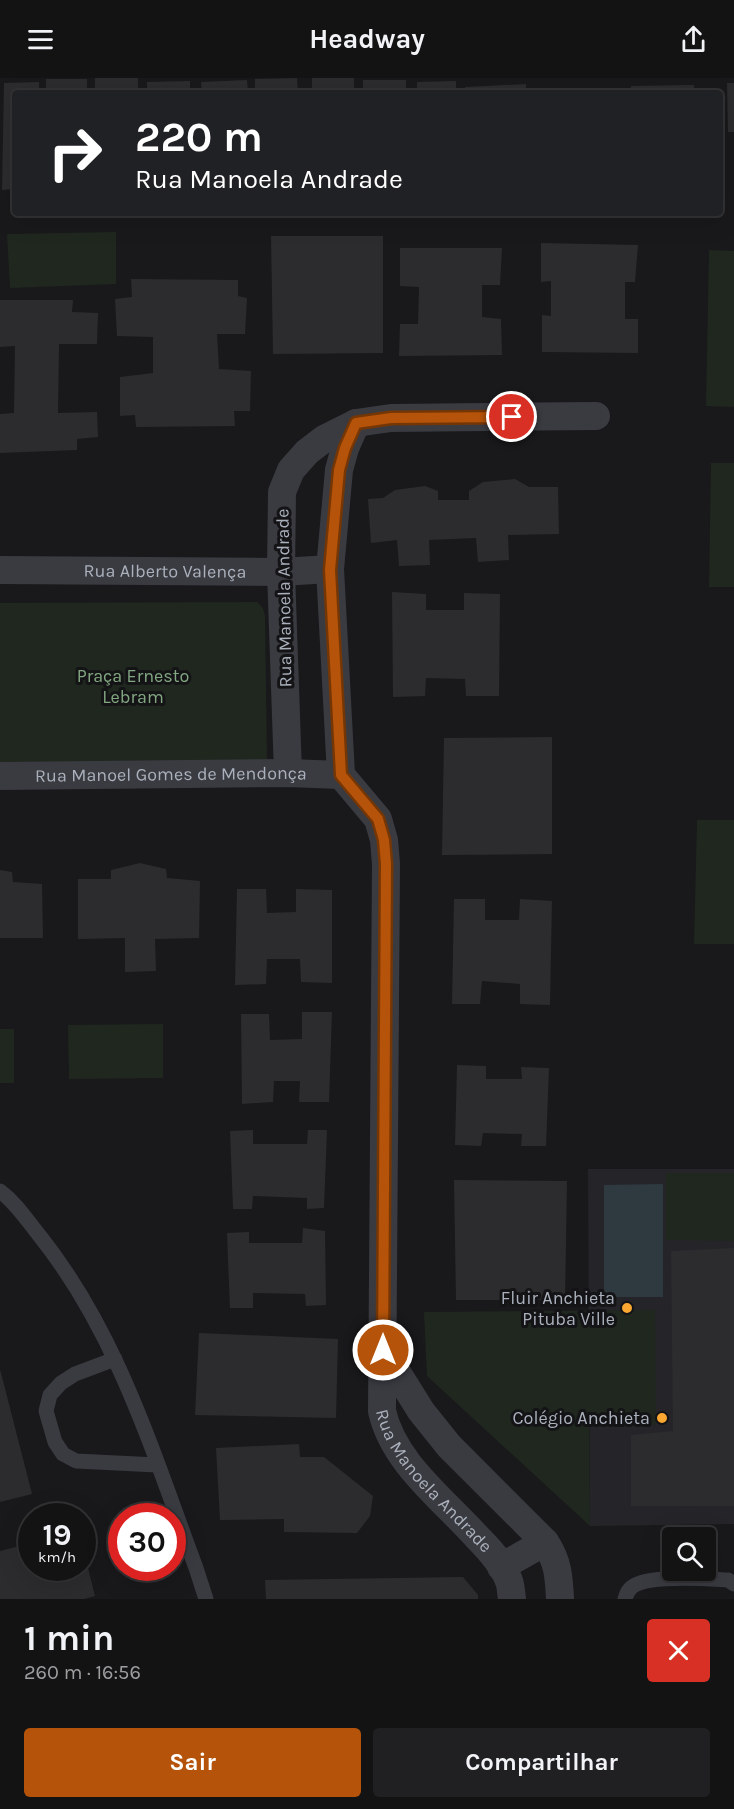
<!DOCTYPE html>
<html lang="pt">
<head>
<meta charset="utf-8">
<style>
	body { margin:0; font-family:Karla,sans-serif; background:#202022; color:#f1f3f6; height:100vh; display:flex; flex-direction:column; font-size:22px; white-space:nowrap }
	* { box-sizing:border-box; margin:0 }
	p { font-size:20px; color:#9d9ea0 }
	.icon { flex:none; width:33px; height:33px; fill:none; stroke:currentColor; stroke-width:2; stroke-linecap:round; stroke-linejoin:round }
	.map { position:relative; height:1521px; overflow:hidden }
	.side { display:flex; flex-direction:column; background:#131314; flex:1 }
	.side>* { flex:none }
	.hud { position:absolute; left:12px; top:12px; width:711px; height:126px; border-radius:6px; box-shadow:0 6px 24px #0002,0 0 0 2px #323234; background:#202124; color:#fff; overflow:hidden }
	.controls { position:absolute; left:662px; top:1449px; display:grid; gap:12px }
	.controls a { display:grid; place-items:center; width:54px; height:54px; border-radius:6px; background:#131314; box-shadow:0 6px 24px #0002,0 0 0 2px #323234; font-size:30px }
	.speed { position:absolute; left:18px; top:1425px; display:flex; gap:12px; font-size:30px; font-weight:700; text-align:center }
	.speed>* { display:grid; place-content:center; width:78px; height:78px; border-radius:50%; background:#131314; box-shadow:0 6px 24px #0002,0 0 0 2px #323234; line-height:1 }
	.speed small { font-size:15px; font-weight:400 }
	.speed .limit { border:9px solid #d22; background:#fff; color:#111 }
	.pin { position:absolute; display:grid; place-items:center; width:51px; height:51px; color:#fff; margin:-26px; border:3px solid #fff; border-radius:50%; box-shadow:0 2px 6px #0007 }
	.me { position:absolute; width:66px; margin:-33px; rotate:0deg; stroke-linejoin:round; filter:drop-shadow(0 0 4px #0008) }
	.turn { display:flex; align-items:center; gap:21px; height:126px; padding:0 24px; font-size:27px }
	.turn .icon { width:78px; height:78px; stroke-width:2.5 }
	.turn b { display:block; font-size:42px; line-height:51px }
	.round { display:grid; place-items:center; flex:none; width:63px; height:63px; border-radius:6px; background:#202022 }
	.headline { display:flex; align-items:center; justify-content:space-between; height:102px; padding:0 24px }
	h1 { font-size:36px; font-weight:700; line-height:45px }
	.action { display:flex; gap:12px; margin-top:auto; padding:12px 24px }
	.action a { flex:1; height:69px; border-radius:6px; background:#b45309; color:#fff; font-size:24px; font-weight:700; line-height:69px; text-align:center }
	.action a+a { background:#202022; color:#f1f3f6 }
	header { display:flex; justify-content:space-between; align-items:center; height:78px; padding:0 24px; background:#131314; font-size:27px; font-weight:700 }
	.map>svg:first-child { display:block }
</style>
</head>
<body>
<header><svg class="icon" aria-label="menu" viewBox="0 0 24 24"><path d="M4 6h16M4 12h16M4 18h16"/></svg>Headway<svg class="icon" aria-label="share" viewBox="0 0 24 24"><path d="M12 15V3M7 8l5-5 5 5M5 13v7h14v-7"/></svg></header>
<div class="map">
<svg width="734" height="1521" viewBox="0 0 734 1521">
	<rect width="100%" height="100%" fill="#19191b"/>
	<!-- built -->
	<polygon fill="#252529" points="588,1091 734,1091 734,1446 590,1448"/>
	<!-- green -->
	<g fill="#1f271f">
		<polygon points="116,154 116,206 10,210 7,156"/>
		<polygon points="709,172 734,173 734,329 706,328"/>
		<polygon points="711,385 734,385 734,509 709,509"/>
		<polygon points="257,524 263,530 265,538 267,680 262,687 0,692 0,525"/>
		<polygon points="697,742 734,742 734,866 694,866"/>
		<polygon points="163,946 163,1000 69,1001 68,947"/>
		<rect x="0" y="951" width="14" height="54"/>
		<polygon points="666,1095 734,1095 734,1163 666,1162"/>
		<polygon points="655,1232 656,1347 589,1348 590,1448 427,1298 424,1234"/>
	</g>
	<!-- water -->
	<polygon fill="#2e3a40" points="663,1106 663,1219 604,1219 604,1107"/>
	<!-- building -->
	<g fill="#2c2c2f">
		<rect x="95" y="0" width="43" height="15"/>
		<polygon points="297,0 298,15 255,15 255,1"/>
		<rect x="312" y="0" width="42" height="15"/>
		<rect x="46" y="1" width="41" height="14"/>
		<polygon points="247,2 248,15 202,15 201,4"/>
		<rect x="363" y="2" width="43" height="13"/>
		<polygon points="190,3 190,15 147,15 147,4"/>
		<polygon points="456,3 456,15 417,15 417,4"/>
		<polygon points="39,4 39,15 15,15 15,111 2,112 4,5"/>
		<polygon points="727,5 734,5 734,54 728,54"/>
		<polygon points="526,6 526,15 465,15 465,9"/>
		<polygon points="694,7 694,15 631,15 631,8"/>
		<polygon points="271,158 383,158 383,275 273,276"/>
		<polygon points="541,165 638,167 635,204 625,204 625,241 638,241 638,275 542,274 542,237 551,238 551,203 541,204"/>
		<polygon points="400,170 502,170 500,207 482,207 482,239 501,241 502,277 399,278 400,246 418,246 419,209 400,208"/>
		<polygon points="131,201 238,202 238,218 247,220 245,256 217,256 219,291 251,293 250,333 234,333 235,348 136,349 135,337 120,338 120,299 153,295 153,259 117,258 115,221 132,219"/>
		<polygon points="0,222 73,222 72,234 98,235 97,266 59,266 58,335 97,334 98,359 77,361 77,372 0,375 0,336 14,335 15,268 0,269"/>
		<polygon points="515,401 529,409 558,409 559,456 508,457 509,482 478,484 476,460 429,462 430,487 399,488 397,462 371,465 368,421 383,420 395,412 425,408 438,413 438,422 469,422 469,413 483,404"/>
		<polygon points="392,514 426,516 426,532 464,532 464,515 500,516 499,618 466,618 465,601 426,600 425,618 393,619"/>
		<polygon points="552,659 552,776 442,777 444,660"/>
		<polygon points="140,785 166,791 167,800 200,803 199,860 155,861 156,893 125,894 125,860 78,861 78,801 111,801 111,792"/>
		<polygon points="0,792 12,794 13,804 42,806 43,860 0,860"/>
		<polygon points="237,811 266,811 267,835 296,834 296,811 332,812 332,905 301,904 300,881 267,881 266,906 235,907"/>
		<polygon points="454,821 485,821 485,842 519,842 520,821 552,823 550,927 520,926 520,906 482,903 480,926 452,926"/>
		<polygon points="302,934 332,934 329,1024 299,1024 300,1003 274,1003 273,1024 242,1026 241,936 269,936 270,962 302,961"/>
		<polygon points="457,987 486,988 486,1001 522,1001 521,989 549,990 546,1068 521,1068 522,1056 483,1055 481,1068 455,1067"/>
		<polygon points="253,1052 253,1066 307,1066 308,1052 327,1052 324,1130 307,1131 307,1120 253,1118 252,1131 233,1131 230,1053"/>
		<polygon points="454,1102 567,1103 565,1222 456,1222"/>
		<polygon points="303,1150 325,1153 326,1227 306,1228 305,1216 253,1215 253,1230 230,1230 227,1155 249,1154 249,1165 302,1165"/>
		<polygon points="734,1170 734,1428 631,1428 631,1357 673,1353 671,1173"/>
		<polygon points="199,1255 338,1261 336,1340 195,1337"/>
		<polygon points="0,1291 32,1416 0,1424"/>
		<polygon points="299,1366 300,1379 324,1379 373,1418 370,1438 357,1455 284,1454 284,1441 220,1442 216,1370"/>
		<polygon points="32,1465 32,1490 82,1490 83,1470 95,1518 84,1521 0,1521 0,1473"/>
		<polygon points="463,1499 478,1517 478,1521 266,1521 265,1502"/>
	</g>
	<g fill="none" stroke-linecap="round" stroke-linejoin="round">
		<!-- service -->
		<g stroke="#3a3b41" stroke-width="15">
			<path d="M0,1113C16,1125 27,1142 39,1157C117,1254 153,1375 196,1490L206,1521"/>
			<polyline points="115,1281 75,1296 61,1305 50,1317 46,1333 55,1364 63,1376 76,1383 157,1387"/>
			<path d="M625,1521C626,1517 628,1512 632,1509C648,1496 708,1501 728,1502L734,1506"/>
		</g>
		<!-- minor -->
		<g stroke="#3a3b41" stroke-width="28">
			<path id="s1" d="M356,345L345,370L339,392L330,491L341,697L378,741L384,762L386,786L382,1333C393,1384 443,1421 476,1458C489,1471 503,1486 509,1503C511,1508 511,1515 512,1521"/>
			<path id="s2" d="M0,492L281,494L330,491"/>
			<polyline points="288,695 281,494 282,414 291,392 307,374 324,361 356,345 391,340 596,338"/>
			<path id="s3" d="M0,698L288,695L341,697"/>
			<path d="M383,1272L421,1333L449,1368L545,1464C558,1483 559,1499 560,1521"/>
			<polyline points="501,1489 545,1464"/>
		</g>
	</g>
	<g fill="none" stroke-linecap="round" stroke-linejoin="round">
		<!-- route casing -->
		<g stroke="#753606" stroke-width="15">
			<polyline id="route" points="383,1272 386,786 384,762 378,741 341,697 330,492 339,392 345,370 356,345 391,340 512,339"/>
		</g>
		<!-- route -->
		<use href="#route" stroke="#b45309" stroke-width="10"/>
	</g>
	<!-- markers -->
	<g fill="#faa832" stroke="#141417" stroke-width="2">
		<circle cx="627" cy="1230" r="6"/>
		<circle cx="662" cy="1340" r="6"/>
	</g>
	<g text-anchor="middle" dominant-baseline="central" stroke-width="6" stroke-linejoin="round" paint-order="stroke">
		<!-- street labels -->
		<g font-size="18" fill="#abb1bc" stroke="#141417">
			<text stroke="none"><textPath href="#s2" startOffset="165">Rua Alberto Valença</textPath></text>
			<text transform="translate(284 520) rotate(-91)">Rua Manoela Andrade</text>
			<text stroke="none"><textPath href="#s3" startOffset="171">Rua Manoel Gomes de Mendonça</textPath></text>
			<text stroke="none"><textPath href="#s1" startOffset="1094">Rua Manoela Andrade</textPath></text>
		</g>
		<!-- park labels -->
		<g font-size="18" fill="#82a781" stroke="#141417">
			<text x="133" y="598">Praça Ernesto<tspan x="133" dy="21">Lebram</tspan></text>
		</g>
		<!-- poi labels -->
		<g font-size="18" fill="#abb1bc" stroke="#141417" text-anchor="end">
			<text x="615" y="1220">Fluir Anchieta<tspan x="615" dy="21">Pituba Ville</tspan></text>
			<text x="650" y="1340">Colégio Anchieta</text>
		</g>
	</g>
</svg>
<div class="controls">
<a><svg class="icon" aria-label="search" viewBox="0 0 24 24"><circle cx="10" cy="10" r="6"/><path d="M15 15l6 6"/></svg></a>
</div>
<div class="speed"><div>19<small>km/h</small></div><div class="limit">30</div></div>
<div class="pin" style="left:512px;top:339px;background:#d93025"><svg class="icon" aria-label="arrive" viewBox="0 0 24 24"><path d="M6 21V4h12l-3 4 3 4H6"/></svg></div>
<svg class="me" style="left:383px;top:1272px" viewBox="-20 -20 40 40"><circle r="17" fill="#b45309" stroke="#fff" stroke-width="3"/><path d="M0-11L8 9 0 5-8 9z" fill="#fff"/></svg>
<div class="hud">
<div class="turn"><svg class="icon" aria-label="right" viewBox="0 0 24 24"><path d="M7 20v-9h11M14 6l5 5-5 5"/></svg><div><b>220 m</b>Rua Manoela Andrade</div></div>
</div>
</div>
<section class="side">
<div class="headline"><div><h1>1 min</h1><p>260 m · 16:56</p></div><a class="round" style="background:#d93025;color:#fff"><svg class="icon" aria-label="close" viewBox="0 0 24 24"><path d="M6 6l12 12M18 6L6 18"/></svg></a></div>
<div class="action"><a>Sair</a><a>Compartilhar</a></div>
</section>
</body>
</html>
